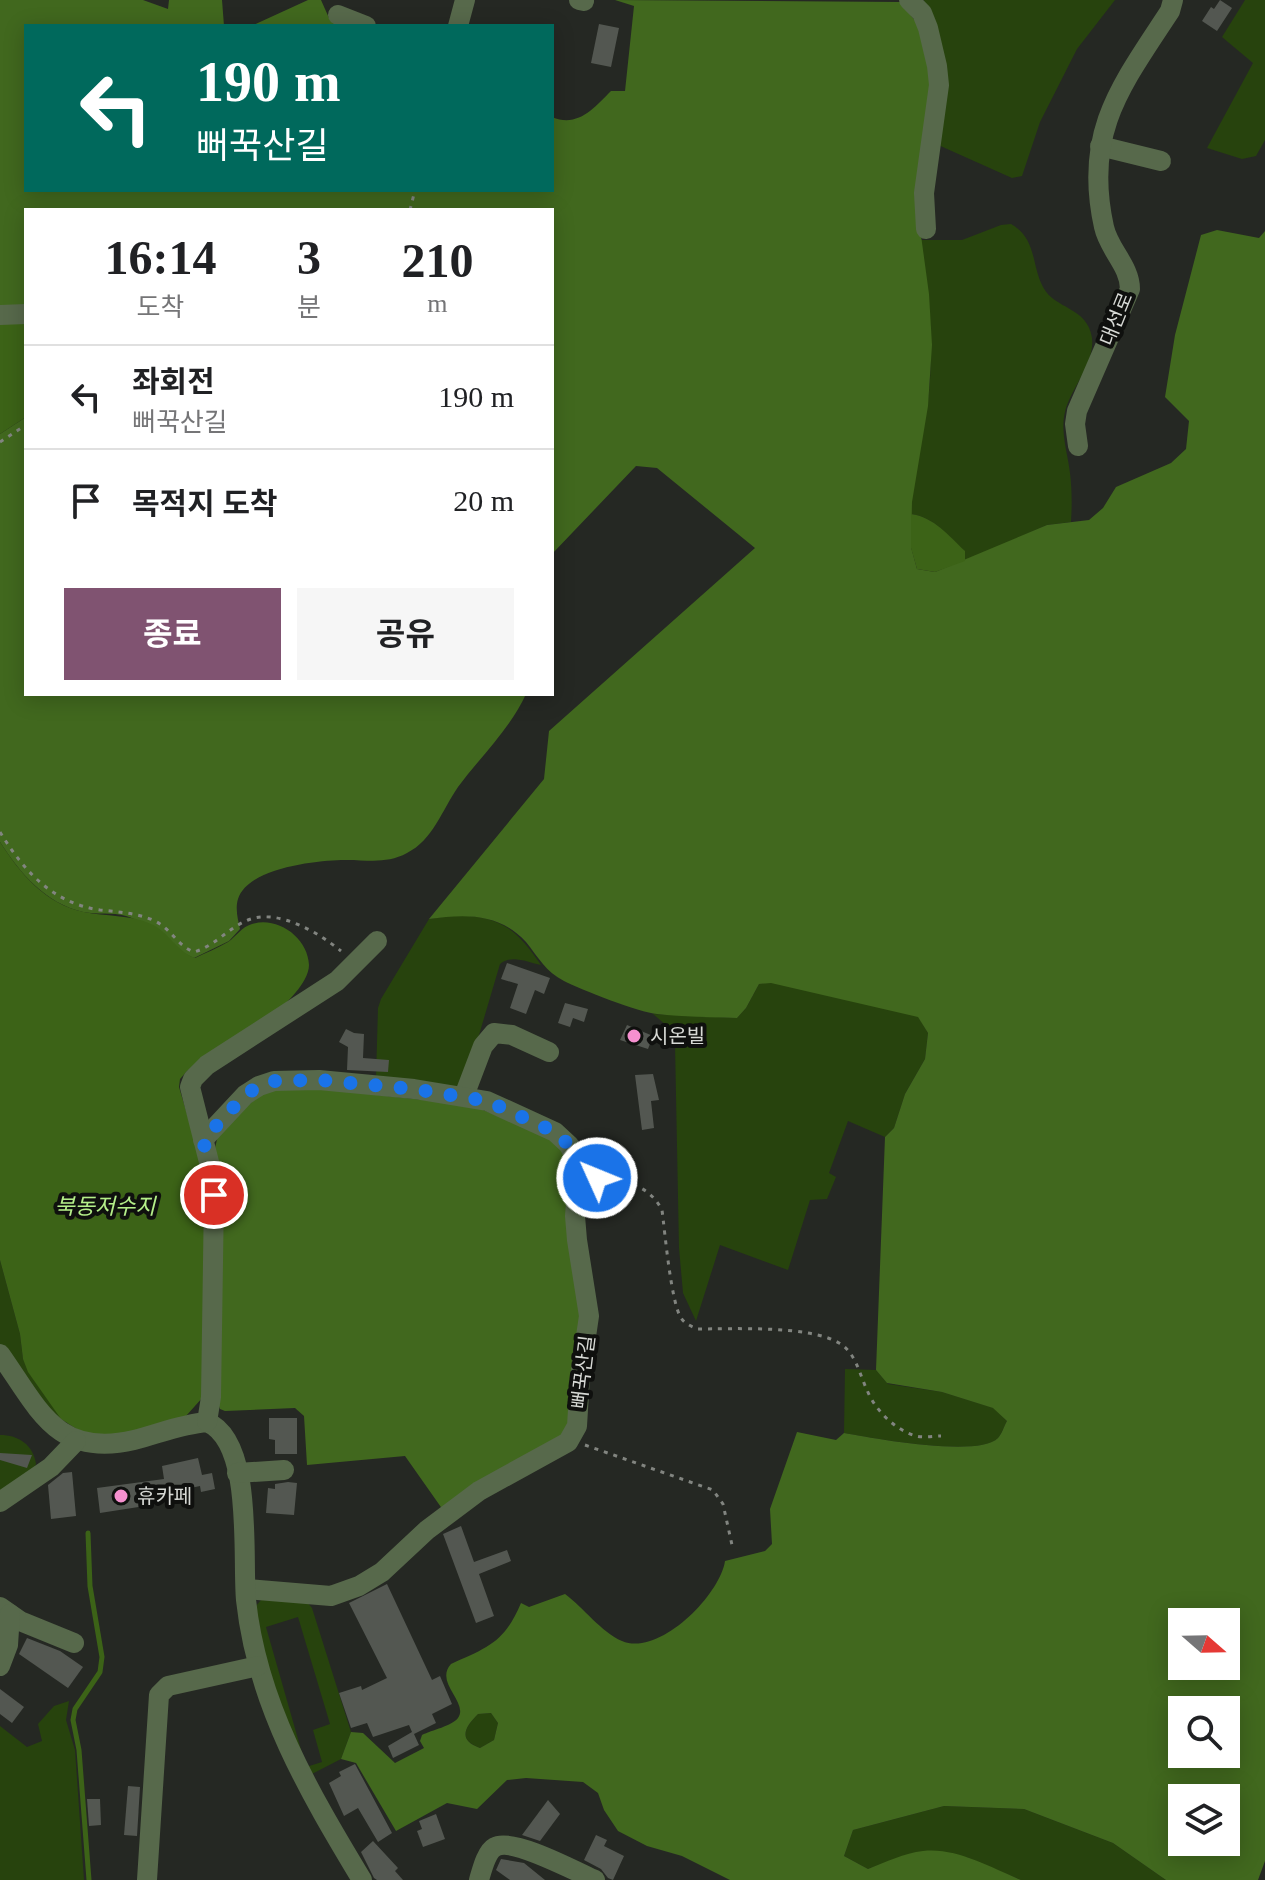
<!DOCTYPE html>
<html lang="ko">
<head>
<meta charset="utf-8">
<style>
	body { margin:0; font-family:"Times New Roman","Noto Sans KR",serif; background:#f6f6f6; color:#202124; height:100vh; display:flex; flex-direction:column; font-size:30px; white-space:nowrap }
	* { box-sizing:border-box; margin:0 }
	p { font-size:26px; color:#757577 }
	.icon { flex:none; width:44px; height:44px; fill:none; stroke:currentColor; stroke-width:2; stroke-linecap:round; stroke-linejoin:round }
	.map { position:relative; flex:1; overflow:hidden }
	.drawer { position:absolute; left:24px; top:208px; width:530px; height:488px; display:flex; flex-direction:column; background:#fff; border-radius:0px; box-shadow:0 4px 20px #0003 }
	.drawer>* { flex:none }
	.banner { position:absolute; left:24px; top:24px; width:530px; height:168px; border-radius:0px; box-shadow:0 4px 20px #0003; background:#00695c; color:#fff; overflow:hidden }
	.needle { width:52px; rotate:110deg }
	.tools { position:absolute; left:1168px; top:1608px; display:grid; gap:16px }
	.tools a { display:grid; place-items:center; width:72px; height:72px; border-radius:0px; background:#fff; box-shadow:0 4px 20px #0003; font-size:40px }
	.pin { position:absolute; display:grid; place-items:center; width:68px; height:68px; color:#fff; margin:-34px; border:4px solid #fff; border-radius:50%; box-shadow:0 2px 8px #0007 }
	.me { position:absolute; width:88px; margin:-44px; rotate:314deg; stroke-linejoin:round; filter:drop-shadow(0 0 6px #0008) }
	.turn { display:flex; align-items:center; gap:28px; height:168px; padding:0 40px; font-size:36px }
	.turn .icon { width:104px; height:104px; stroke-width:2.5 }
	.turn b { display:block; font-size:56px; line-height:68px }
	.eta { display:flex; justify-content:space-evenly; align-items:center; height:136px; text-align:center }
	.eta b { font-size:48px; font-weight:700; line-height:56px }
	.button { display:flex; gap:16px; margin-top:auto; padding:16px 40px }
	.button a { flex:1; height:92px; border-radius:0px; background:#805371; color:#fff; font-size:32px; font-weight:700; line-height:92px; text-align:center }
	.button a+a { background:#f6f6f6; color:#202124 }
	ul { padding:0; list-style:none }
	li { display:flex; align-items:center; gap:24px; height:104px; padding:0 40px; border-top:2px solid #e0e0e0 }
	li div { flex:1 }
	li b { display:block; font-size:30px }
	li em { font-style:normal }
	.map>svg:first-child { display:block }
</style>
</head>
<body>
<div class="map">
<svg width="1265" height="1880" viewBox="0 0 1265 1880">
	<rect width="100%" height="100%" fill="#252823"/>
	<!-- green -->
	<g fill="#27430d" fill-rule="evenodd">
		<polygon points="924,0 1115,0 1077,49 1040,122 1022,176 1012,178 936,144"/>
		<polygon points="1245,0 1265,0 1265,140 1256,156 1242,159 1207,148 1253,63 1222,37"/>
		<path d="M1011,224C1037,239 1031,264 1043,287C1054,309 1088,307 1092,338C1095,364 1070,389 1065,412C1060,432 1068,454 1070,473C1072,489 1072,506 1071,522L1047,525L965,561L964,551C948,536 934,517 911,514C912,478 922,443 927,408C935,352 930,297 920,240H962L1001,225Z"/>
		<path d="M456,915C501,917 516,928 541,965C528,962 511,954 500,964L466,1079L457,1087L376,1077L378,1008L381,999L429,919Z"/>
		<polygon points="771,982 918,1016 928,1033 925,1059 905,1094 894,1128 885,1137 848,1121 829,1173 836,1177 827,1199 810,1200 788,1270 720,1245 696,1321 683,1293 679,1248 675,1044 666,1025 653,1014 737,1018 746,1008 759,984"/>
		<polygon points="0,1260 20,1334 23,1359 61,1419 62,1425 0,1347"/>
		<path d="M845,1369L876,1370L888,1384L942,1392L994,1408L1007,1421C1004,1426 1002,1434 998,1438C980,1458 872,1438 844,1433Z"/>
		<path d="M0,1435C19,1435 33,1445 36,1464L31,1473L0,1497Z"/>
		<path d="M261,1600L307,1602L312,1608L351,1732L341,1759L310,1775L270,1686L256,1606ZM298,1617L330,1724L313,1730L322,1762L306,1767L266,1627Z"/>
		<polygon points="69,1701 66,1720 75,1750 84,1880 0,1880 0,1726 27,1747 42,1741 38,1724 54,1706"/>
		<path d="M491,1713L498,1723L494,1740L480,1748C458,1740 464,1728 478,1714Z"/>
		<polygon points="944,1806 1024,1809 1113,1843 1166,1880 1021,1880 966,1857 903,1856 868,1869 844,1856 853,1830"/>
	</g>
	<!-- forest -->
	<g fill="#41681e" fill-rule="evenodd">
		<path d="M0,0H143L168,9L169,0H222L224,26H26V190H552V117C578,128 594,108 611,91H625L634,6L615,0L900,2L921,28L932,76L917,206L929,294L932,345L928,406L912,502L911,547L917,569L935,572L1047,525L1089,520L1103,508L1116,487L1171,463L1186,449L1189,421L1165,397L1175,335L1201,235L1217,230L1259,238L1265,231V1861L1258,1880H1166L1113,1843L1024,1809L944,1806L853,1830L844,1856L868,1869C886,1862 904,1853 923,1851C956,1847 992,1868 1021,1880H730L682,1856L647,1846L618,1831L604,1810L598,1793L583,1782L526,1778L507,1780L477,1809L447,1803L396,1831L356,1763L341,1759L351,1732L363,1733L395,1763L424,1748L420,1741L422,1735C432,1730 452,1726 458,1718C469,1702 434,1683 451,1664C488,1647 504,1643 521,1603L529,1607L565,1594C584,1608 601,1632 622,1641C659,1657 720,1595 725,1561L765,1551L772,1544L770,1509L797,1432L836,1440L844,1433C872,1438 979,1458 998,1438C1002,1434 1004,1426 1007,1421L993,1408L942,1392L887,1383L876,1370L885,1137L894,1128L905,1094L925,1059L928,1033L918,1017L771,983L759,984L746,1008L737,1018C710,1017 683,1017 657,1014C640,1013 580,989 564,981C546,972 538,957 526,942C499,913 466,914 429,919L544,779L549,731L755,548L657,468L636,466L552,554V210H26V308H0ZM1182,1622H1226V1666H1182ZM1182,1710H1226V1754H1182ZM491,1713L498,1723L494,1740L480,1748C458,1740 464,1728 478,1714ZM1182,1798H1226V1842H1182Z"/>
		<polygon points="308,0 321,0 329,18 352,26 251,26"/>
		<path d="M26,417V694H526C510,729 481,756 458,787C442,810 433,840 407,853C385,865 365,859 341,860C314,861 248,868 238,899C235,909 238,920 240,929L229,941L194,958C170,949 151,923 126,916C112,912 97,915 83,912C45,903 20,873 0,842V434Z"/>
		<polygon points="293,1086 471,1105 549,1137 562,1149 568,1161 583,1312 568,1434 443,1510 405,1456 307,1465 304,1416 295,1408 225,1411 220,1409 218,1403 215,1148 219,1131 227,1121 266,1091"/>
	</g>
	<!-- water -->
	<g fill="#3c6317">
		<polygon points="26,320 26,417 0,434 0,321"/>
		<path d="M911,514C934,517 949,536 965,551V561L935,572L917,569L911,548Z"/>
		<path d="M0,842C20,873 45,904 84,912C106,917 129,914 151,924C169,932 176,951 195,958C205,953 218,948 228,942C237,936 241,927 252,924C278,916 308,938 309,965C309,974 302,985 296,992C276,1018 216,1051 187,1071L180,1079L179,1087L207,1181L203,1397L186,1416L115,1436L89,1437L61,1419L28,1372L23,1359L20,1334L0,1260Z"/>
	</g>
	<g fill="none" stroke-linecap="round" stroke-linejoin="round">
		<!-- stream -->
		<polyline stroke="#3c6317" stroke-width="5" points="88,1533 90,1586 102,1657 100,1672 75,1709 73,1720 79,1750 89,1880"/>
	</g>
	<!-- building -->
	<g fill="#535751">
		<polygon points="1220,0 1232,8 1217,31 1202,21 1211,7 1214,9"/>
		<polygon points="599,24 619,28 611,67 591,63"/>
		<polygon points="507,963 550,978 544,994 535,990 526,1014 510,1008 518,984 501,979"/>
		<polygon points="565,1003 588,1009 584,1022 573,1018 570,1027 558,1023"/>
		<polygon points="627,1025 653,1036 648,1049 620,1040"/>
		<polygon points="346,1029 354,1033 364,1034 363,1058 389,1060 388,1072 347,1070 348,1047 339,1042"/>
		<polygon points="653,1074 659,1100 651,1101 654,1128 642,1130 635,1075"/>
		<polygon points="269,1418 297,1418 297,1454 275,1454 275,1440 269,1439"/>
		<polygon points="0,1453 32,1455 27,1468 0,1460"/>
		<polygon points="198,1458 202,1475 212,1473 215,1489 201,1492 200,1486 144,1498 145,1506 100,1513 97,1488 164,1479 162,1466"/>
		<polygon points="72,1472 76,1516 51,1519 48,1485 63,1473"/>
		<polygon points="288,1482 297,1483 294,1515 266,1513 268,1488 275,1489 275,1484"/>
		<polygon points="461,1526 474,1562 507,1550 511,1561 479,1574 494,1616 476,1623 443,1534"/>
		<polygon points="387,1584 432,1680 440,1676 452,1704 432,1714 436,1723 414,1734 419,1745 393,1758 388,1746 412,1732 409,1725 373,1737 367,1723 351,1728 339,1693 361,1686 362,1690 387,1678 349,1603"/>
		<polygon points="27,1638 60,1651 83,1667 68,1688 19,1654"/>
		<polygon points="0,1689 24,1707 12,1723 0,1714"/>
		<polygon points="355,1764 392,1833 378,1842 358,1808 344,1816 329,1783 341,1776 339,1772"/>
		<polygon points="128,1786 140,1787 137,1836 124,1835"/>
		<polygon points="87,1799 100,1799 101,1825 89,1826"/>
		<polygon points="548,1800 560,1814 540,1841 522,1835"/>
		<polygon points="436,1814 445,1839 423,1847 417,1831 422,1829 419,1821"/>
		<polygon points="596,1835 607,1840 604,1846 624,1856 613,1880 608,1878 601,1869 584,1860"/>
		<polygon points="373,1841 398,1868 395,1871 403,1880 377,1880 374,1878 361,1852"/>
		<polygon points="501,1859 524,1863 545,1880 510,1880 496,1870"/>
	</g>
	<g fill="none" stroke-linecap="round" stroke-linejoin="round">
		<!-- path -->
		<g stroke="#828580" stroke-width="3" stroke-dasharray="4 6" stroke-linecap="butt">
			<polyline points="410,210 415,190"/>
			<polyline points="0,442 26,425"/>
			<path d="M0,832C24,871 52,903 100,910C119,912 138,913 155,921C171,929 178,946 194,952C215,946 228,928 248,920C278,908 319,933 341,951"/>
			<path d="M594,1178C622,1180 648,1183 662,1210C665,1233 671,1302 681,1318C685,1324 691,1326 697,1329C732,1329 809,1325 839,1343C856,1353 859,1373 867,1390C875,1410 895,1430 916,1436C923,1438 933,1436 941,1436"/>
			<polyline points="585,1445 713,1490 723,1504 732,1545"/>
		</g>
		<!-- minor -->
		<g stroke="#57694b" stroke-width="20">
			<polyline points="579,0 584,1"/>
			<polyline points="909,0 922,13 928,28 937,66 939,85 924,193 926,229"/>
			<polyline points="338,15 366,26"/>
			<polyline points="458,26 465,0"/>
			<polyline points="1100,146 1161,161"/>
			<polyline points="0,315 26,314"/>
			<path d="M1078,446L1075,424L1077,411L1130,289C1130,266 1109,250 1104,227C1083,132 1121,86 1170,11L1173,0"/>
			<polyline points="464,1096 483,1046 494,1033 512,1035 549,1052"/>
			<polyline points="203,1140 245,1095 259,1086 274,1081 319,1080 414,1089 487,1101 555,1132 569,1145 576,1159 578,1177 575,1216 577,1240 589,1316 580,1377 577,1426 568,1442 479,1491 427,1530 382,1572 359,1586 331,1596 246,1589"/>
			<path d="M0,1354C39,1409 56,1458 134,1440C158,1434 182,1424 207,1422C254,1442 242,1557 246,1600C257,1704 309,1792 362,1880"/>
			<polyline points="207,1422 211,1397 214,1195 209,1162 190,1087 193,1079 207,1065 337,981 377,941"/>
			<polyline points="237,1473 284,1470"/>
			<polyline points="0,1502 51,1467 76,1441"/>
			<polyline points="0,1607 20,1621 74,1643"/>
			<polyline points="0,1666 8,1645 10,1614"/>
			<polyline points="147,1880 159,1695 168,1686 258,1666"/>
			<path d="M479,1880C482,1870 486,1852 495,1847C512,1837 577,1872 595,1880"/>
		</g>
	</g>
	<g fill="none" stroke-linecap="round" stroke-linejoin="round">
		<!-- route -->
		<polyline stroke="#1a73e8" stroke-width="14" stroke-dasharray="0 25.2" points="214,1195 212,1177 203,1140 245,1095 259,1086 274,1081 319,1080 414,1089 487,1101 555,1132 569,1145 576,1159 578,1177 597,1178"/>
	</g>
	<!-- markers -->
	<g fill="#f690cf" stroke="#0f100e" stroke-width="3">
		<circle cx="634" cy="1036" r="8"/>
		<circle cx="121" cy="1496" r="8"/>
	</g>
	<g text-anchor="middle" dominant-baseline="central" stroke-width="8" stroke-linejoin="round" paint-order="stroke">
		<!-- street labels -->
		<g font-size="20" fill="#d7d9d5" stroke="#0f100e">
			<text transform="translate(1116 319) rotate(-68)">대선로</text>
			<text transform="translate(583 1372) rotate(-83)">뻐꾹산길</text>
		</g>
		<!-- poi labels -->
		<g font-size="20" fill="#d7d9d5" stroke="#0f100e" text-anchor="start">
			<text x="650" y="1036">시온빌</text>
			<text x="137" y="1496">휴카페</text>
		</g>
		<!-- water labels -->
		<g font-size="22" font-style="italic" fill="#b5ef8a" stroke="#0f100e">
			<text x="105" y="1206">북동저수지</text>
		</g>
	</g>
</svg>
<div class="tools">
<a><svg class="needle" viewBox="-14 -14 28 28"><path d="M0-13l5 13h-10z" fill="#e53935"/><path d="M0 13l5-13h-10z" fill="#757577"/></svg></a>
<a><svg class="icon" aria-label="search" viewBox="0 0 24 24"><circle cx="10" cy="10" r="6"/><path d="M15 15l6 6"/></svg></a>
<a><svg class="icon" aria-label="layers" viewBox="0 0 24 24"><path d="M12 4l9 5-9 5-9-5zM3 14l9 5 9-5"/></svg></a>
</div>
<div class="pin" style="left:214px;top:1195px;background:#d93025"><svg class="icon" aria-label="arrive" viewBox="0 0 24 24"><path d="M6 21V4h12l-3 4 3 4H6"/></svg></div>
<svg class="me" style="left:597px;top:1178px" viewBox="-20 -20 40 40"><circle r="17" fill="#1a73e8" stroke="#fff" stroke-width="3"/><path d="M0-11L8 9 0 5-8 9z" fill="#fff"/></svg>
<div class="banner">
<div class="turn"><svg class="icon" aria-label="left" viewBox="0 0 24 24"><path d="M17 20v-9H6M10 6l-5 5 5 5"/></svg><div><b>190 m</b>뻐꾹산길</div></div>
</div>
<section class="drawer">
<div class="eta">
<div><b>16:14</b><p>도착</p></div>
<div><b>3</b><p>분</p></div>
<div><b>210</b><p>m</p></div>
</div>
<ul>
<li><svg class="icon" aria-label="left" viewBox="0 0 24 24"><path d="M17 20v-9H6M10 6l-5 5 5 5"/></svg><div><b>좌회전</b><p>뻐꾹산길</p></div><em>190 m</em></li>
<li><svg class="icon" aria-label="arrive" viewBox="0 0 24 24"><path d="M6 21V4h12l-3 4 3 4H6"/></svg><div><b>목적지 도착</b></div><em>20 m</em></li>
</ul>
<div class="button"><a>종료</a><a>공유</a></div>
</section>
</div>
</body>
</html>
